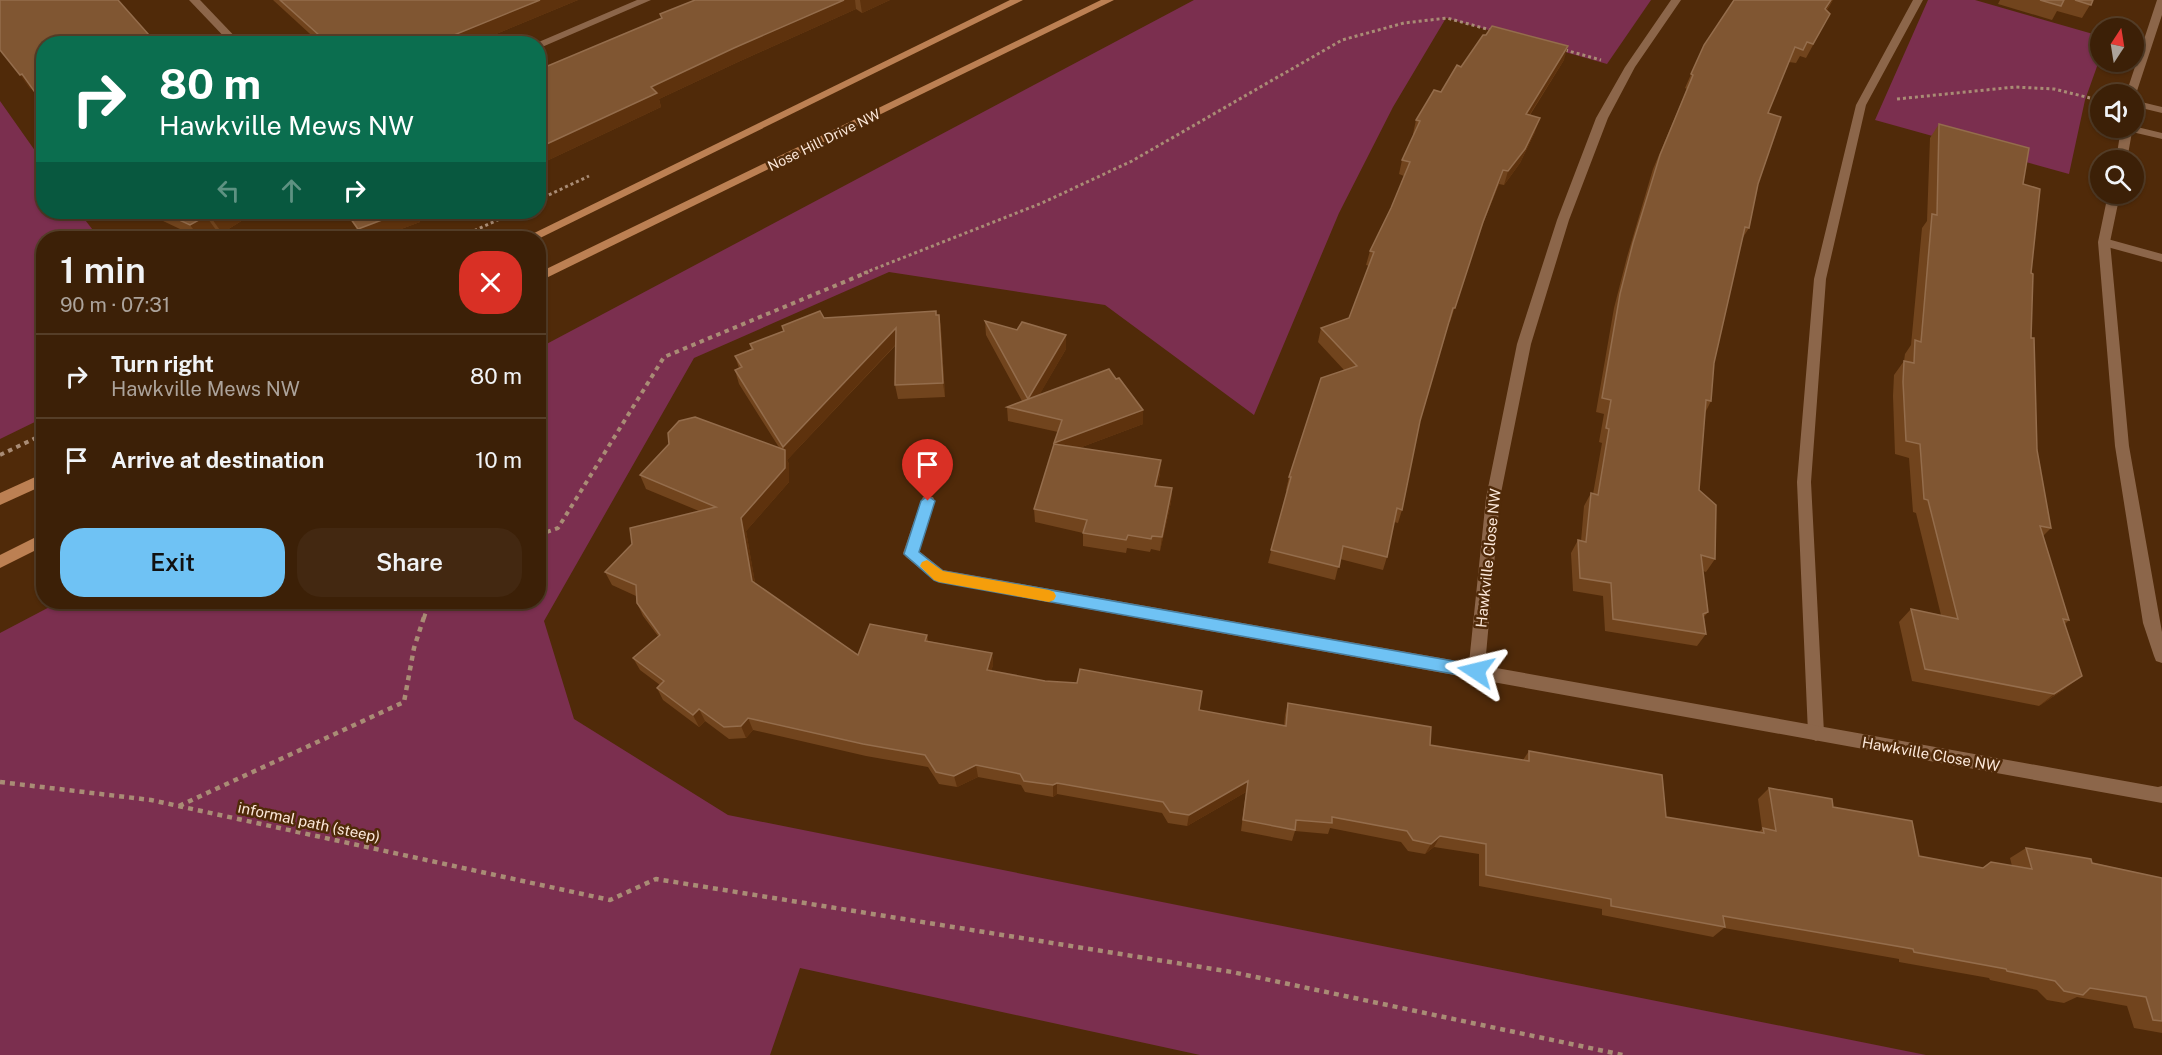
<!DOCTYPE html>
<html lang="en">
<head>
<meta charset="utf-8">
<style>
	body { margin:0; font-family:"Public Sans",sans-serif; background:#432811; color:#f1f3f6; height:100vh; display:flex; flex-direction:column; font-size:22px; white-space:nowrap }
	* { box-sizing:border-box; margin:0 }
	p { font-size:20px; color:#aca39b }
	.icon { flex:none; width:33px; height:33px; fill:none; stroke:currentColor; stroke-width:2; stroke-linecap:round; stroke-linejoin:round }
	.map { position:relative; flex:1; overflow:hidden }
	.drawer { position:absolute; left:36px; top:231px; width:510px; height:378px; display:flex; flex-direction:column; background:#3c2007; border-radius:24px; box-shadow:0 2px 4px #0004,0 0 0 2px #553e28 }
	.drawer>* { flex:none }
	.banner { position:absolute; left:36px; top:36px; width:510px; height:183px; border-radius:24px; box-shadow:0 2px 4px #0004,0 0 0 2px #553e28; background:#0b6e4f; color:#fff; overflow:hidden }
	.needle { width:39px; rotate:12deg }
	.controls { position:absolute; left:2090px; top:18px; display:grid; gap:12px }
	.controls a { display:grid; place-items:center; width:54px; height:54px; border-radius:50%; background:#3c2007; box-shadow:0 2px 4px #0004,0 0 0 2px #553e28; font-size:30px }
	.pin { position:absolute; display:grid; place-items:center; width:51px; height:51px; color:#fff; margin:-62px -26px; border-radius:50% 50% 50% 0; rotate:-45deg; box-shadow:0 0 6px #0007 }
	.pin .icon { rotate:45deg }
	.me { position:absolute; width:66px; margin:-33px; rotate:280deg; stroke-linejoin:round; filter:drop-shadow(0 0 4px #0008) }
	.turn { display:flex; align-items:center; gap:21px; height:126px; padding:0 24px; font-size:27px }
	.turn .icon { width:78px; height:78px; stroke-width:2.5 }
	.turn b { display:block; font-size:42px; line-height:51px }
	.lanes { display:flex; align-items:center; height:57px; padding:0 24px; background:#0003; justify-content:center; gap:30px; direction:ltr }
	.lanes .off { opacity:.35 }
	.round { display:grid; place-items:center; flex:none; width:63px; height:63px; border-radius:24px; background:#432811 }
	.head { display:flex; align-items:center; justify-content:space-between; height:102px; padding:0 24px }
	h1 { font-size:36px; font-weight:600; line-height:45px }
	.action { display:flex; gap:12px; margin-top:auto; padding:12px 24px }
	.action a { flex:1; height:69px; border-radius:24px; background:#6fc2f4; color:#111; font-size:24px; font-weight:600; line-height:69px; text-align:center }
	.action a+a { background:#432811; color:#f1f3f6 }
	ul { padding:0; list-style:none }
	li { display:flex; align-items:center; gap:18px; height:84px; padding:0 24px; border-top:2px solid #553e28 }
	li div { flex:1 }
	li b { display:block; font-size:22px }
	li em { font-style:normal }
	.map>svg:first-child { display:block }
</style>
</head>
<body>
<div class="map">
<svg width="2162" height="1055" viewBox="0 0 2162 1055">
	<rect width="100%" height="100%" fill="#502a09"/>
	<!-- green -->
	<g fill="#7b2f4f">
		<polygon points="1194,0 1651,0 1607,64 1446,18 1393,107 1339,213 1254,415 1105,305 889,272 694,358 544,621 574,719 728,815 1926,1055 1200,1055 800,968 770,1055 0,1055 0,633 59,602 538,602 539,348"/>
		<polygon points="1928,0 1975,0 2100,36 2100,58 2085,100 2069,174 1875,120"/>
		<polygon points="0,101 43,162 44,212 79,212 99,238 44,238 43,418 0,439"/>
	</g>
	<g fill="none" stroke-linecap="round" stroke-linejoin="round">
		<!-- path-far2 -->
		<g stroke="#a98c75" stroke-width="3" stroke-dasharray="3 3" stroke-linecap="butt">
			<polyline points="1565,50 1601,60"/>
			<polyline points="1897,99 2015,87 2054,89 2090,98"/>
			<polyline points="538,200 589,176"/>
			<polyline points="458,238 515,212"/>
			<polyline points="864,273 1042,203 1132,161 1342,40 1404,23 1447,18 1494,31"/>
		</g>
		<!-- path-far1 -->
		<g stroke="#a98c75" stroke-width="4" stroke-dasharray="4.5 4.5" stroke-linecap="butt">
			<polyline points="0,455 44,434"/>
			<polyline points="538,535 558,528 664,357 868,272"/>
			<polyline points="424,618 429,602"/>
		</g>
		<!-- path -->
		<g stroke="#a98c75" stroke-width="4.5" stroke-dasharray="5 5" stroke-linecap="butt">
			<polyline points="0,782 151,800 610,900 656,879 1232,972 1623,1055"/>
			<polyline points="179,806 404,702 414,648 424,617"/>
		</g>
		<!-- service -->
		<g fill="#8c664a" fill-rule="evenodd">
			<polygon points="1913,0 1923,0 1866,105 1826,279 1811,482 1824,733 1822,738 1816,741 1810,738 1808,733 1797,482 1814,279 1856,105"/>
			<polygon points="2104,238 2162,254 2162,262 2100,245 2100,239"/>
		</g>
		<!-- minor -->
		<g fill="#8c664a" fill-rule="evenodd">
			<polygon points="189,0 200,0 242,44 231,44"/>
			<polygon points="637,0 651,0 542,47 538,48 538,44 534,44"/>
			<polygon points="1671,0 1681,0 1635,67 1608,118 1569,220 1531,344 1500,498 1485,666 2158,787 2162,786 2162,803 939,582 934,580 906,557 903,553 921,501 923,497 933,497 935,501 919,551 943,570 1469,663 1486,498 1517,344 1557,220 1596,118 1625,67"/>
			<polygon points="2157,0 2162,0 2162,15 2136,94 2133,97 2133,94 2126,94"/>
			<polygon points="2133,100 2162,107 2162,113 2133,106"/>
			<polygon points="2133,126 2162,133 2162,139 2132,132 2127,160 2116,160 2121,128"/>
			<polygon points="2108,194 2120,194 2110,242 2129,446 2162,632 2162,663 2156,661 2154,656 2143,623 2115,446 2098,242"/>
		</g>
		<!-- secondary -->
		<g fill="#bc8053" fill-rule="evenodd">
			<polygon points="1010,0 1023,0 538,239 524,238"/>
			<polygon points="1101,0 1114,0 538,282 538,273"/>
			<polygon points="44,473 44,485 0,505 0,493"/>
			<polygon points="44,533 44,546 0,568 0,555"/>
		</g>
	</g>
	<!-- wall -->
	<g fill="#71441d">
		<polygon points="273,0 578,0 472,44 321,44"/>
		<polygon points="695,0 890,0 862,13 856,9 738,62 659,99 661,107 538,165 538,70 662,18"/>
		<polygon points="1734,0 1833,0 1827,10 1830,14 1806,58 1800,56 1796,63 1789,62 1768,113 1758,184 1749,228 1742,239 1714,363 1711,401 1705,413 1699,490 1715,559 1706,572 1703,571 1708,612 1704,617 1706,634 1697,646 1605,631 1603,596 1573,591 1571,553 1578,540 1581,541 1584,506 1591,493 1593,494 1602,443 1599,442 1604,414 1596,412 1614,308 1627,257 1653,169 1687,89 1685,88 1704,45"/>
		<polygon points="2000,0 2093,0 2082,18 2057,11 2052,20 1998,4"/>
		<polygon points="1564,60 1530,115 1535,132 1520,163 1504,185 1499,184 1478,236 1450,322 1449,322 1420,421 1402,510 1398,523 1394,522 1387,557 1383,570 1340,559 1335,580 1268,563 1287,491 1286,490 1289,477 1344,370 1318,342 1321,328 1349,318 1369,266 1366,265 1370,251 1391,208 1404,176 1399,174 1402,160 1414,134 1413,134 1416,120 1441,92 1461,67"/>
		<polygon points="1939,124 2023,184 2031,273 2031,338 2037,450 2051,528 2043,536 2069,620 2065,624 2066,688 2039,706 1912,681 1899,622 1911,609 1941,615 1916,513 1913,512 1909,458 1895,454 1893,396 1894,375 1904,361 1905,354 1911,345 1922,228 1927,221 1930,138"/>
		<polygon points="144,212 256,212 222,233 216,230 202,238 199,238"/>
		<polygon points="345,212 427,212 417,216 420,222 377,238 363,238"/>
		<polygon points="939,315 941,329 945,397 898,399 895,385 896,345 787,460 789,464 789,482 746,531 755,583 858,655 927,635 928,641 992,653 993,665 991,671 1284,726 1285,715 1288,703 1430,745 1523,760 1529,751 1666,817 1759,832 1762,829 1758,799 1769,788 1833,807 1919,856 1982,868 1991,862 2012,866 2010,858 2026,848 2162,878 2162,1033 2134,1028 2127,1006 2077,997 2064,1003 2047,1000 2037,990 1990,980 1989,978 1899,962 1899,959 1724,928 1713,937 1602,915 1602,909 1479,886 1479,854 1434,847 1425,854 1408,851 1401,842 1330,828 1328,834 1295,831 1292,841 1241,831 1246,792 1187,826 1168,823 1162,813 1057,794 1053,797 1025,792 1021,785 978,777 957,787 939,784 928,767 866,756 753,730 746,738 729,739 705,721 699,727 663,700 657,688 660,685 640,670 633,658 658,636 643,616 637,603 636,596 612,585 605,572 699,511 646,489 640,475 780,449 739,384 735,370 739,368 735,356 751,349 750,344 783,331 782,326 824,318"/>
		<polygon points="985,321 1017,330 1066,335 1066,349 1039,395 1116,379 1143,410 1143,424 1079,448 1160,474 1157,486 1172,488 1171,502 1160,551 1151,549 1150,552 1127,548 1126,553 1083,546 1083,533 1035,522 1034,509 1058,432 1008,421 1007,407 1022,401 986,335"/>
	</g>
	<!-- shaded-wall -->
	<g fill="#5e320d">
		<polygon points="540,0 578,0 472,44 432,44"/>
		<polygon points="844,0 855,0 856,9 738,62 659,99 661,107 538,165 538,148 651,87 734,48"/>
		<polygon points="860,0 890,0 862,13"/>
		<polygon points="1831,0 1833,0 1818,22 1825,9"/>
		<polygon points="1568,46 1564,60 1521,128 1526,114"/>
		<polygon points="22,74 32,88 30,89 20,75"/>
		<polygon points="1540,118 1535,132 1520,163 1504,185 1508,171"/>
		<polygon points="1503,170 1499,184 1478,236 1450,322 1483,222"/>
		<polygon points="224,212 256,212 222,233 212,219"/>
		<polygon points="403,212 427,212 417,216 420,222 377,238 363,238 358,229"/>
		<polygon points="206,216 216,230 202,238 200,238 190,225"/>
		<polygon points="939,315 941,329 945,397 943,383"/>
		<polygon points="896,328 898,342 787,460 789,464 789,482 746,531 757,594 752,581 741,518 785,451 783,447"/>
		<polygon points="1066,335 1066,349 1029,413 1028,399"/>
		<polygon points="1143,410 1143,424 1055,457 1054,443"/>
		<polygon points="1161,460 1160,474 1154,499 1155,486"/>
		<polygon points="1172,488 1171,502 1160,551 1162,537"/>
		<polygon points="992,653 993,665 988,683 987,670"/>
		<polygon points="2082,676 2066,688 2039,706 2054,694"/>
		<polygon points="699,709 705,721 699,727 693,715"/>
		<polygon points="748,718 753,730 746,738 741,726"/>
		<polygon points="976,765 978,777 957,787 954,776"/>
		<polygon points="1248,781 1246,792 1187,826 1189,815"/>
		<polygon points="1057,783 1057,794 1053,797 1053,785"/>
		<polygon points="1440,836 1434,847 1425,854 1431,844"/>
	</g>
	<!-- building -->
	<g fill="#805632" stroke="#946d4c" stroke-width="1.5">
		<polygon points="0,0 118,0 157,44 44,44 44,105 22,74 20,75 0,50"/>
		<polygon points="280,0 540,0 432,44 329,44"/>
		<polygon points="695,0 844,0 734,48 651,87 657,93 538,148 538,70 662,18 660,14"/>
		<polygon points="1734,0 1831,0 1825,9 1830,14 1813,44 1807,42 1803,50 1795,47 1768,113 1781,117 1758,184 1749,228 1745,227 1714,363 1711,401 1706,400 1699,490 1716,505 1715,559 1701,555 1708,612 1703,614 1706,634 1613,619 1611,583 1580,578 1578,540 1586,542 1591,493 1598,495 1609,429 1606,428 1611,400 1602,398 1620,294 1633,243 1660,155 1693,75 1691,74 1704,45"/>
		<polygon points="2040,0 2064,0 2061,6"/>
		<polygon points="2075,0 2093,0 2091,5"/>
		<polygon points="1492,26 1568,46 1526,114 1540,118 1525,149 1508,171 1503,170 1483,222 1455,308 1453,308 1420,421 1402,510 1397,508 1387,557 1343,546 1339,567 1271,550 1291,477 1289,477 1321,378 1357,366 1321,328 1349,318 1374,252 1370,251 1391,208 1410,162 1402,160 1420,121 1416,120 1434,90 1441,92 1457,65 1461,67 1483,35 1486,35"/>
		<polygon points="1939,124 2029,148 2023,184 2040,189 2031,273 2033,274 2031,338 2034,338 2037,450 2051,528 2040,526 2069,620 2063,619 2082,676 2054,694 1925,669 1911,609 1958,619 1928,500 1924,499 1920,444 1906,441 1903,382 1904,361 1914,363 1915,340 1921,342 1932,214 1937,215"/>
		<polygon points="162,212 224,212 212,219 206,216 190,225"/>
		<polygon points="346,212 403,212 358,229"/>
		<polygon points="820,311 824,318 936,311 936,315 939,315 943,383 895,385 896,328 783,447 735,370 742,367 735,356 753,349 750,344 784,331 782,326"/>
		<polygon points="985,321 1017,330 1022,322 1066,335 1028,399"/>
		<polygon points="1109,369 1116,379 1119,378 1143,410 1054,443 1062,420 1007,407"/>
		<polygon points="695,417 785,450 785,468 741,518 752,581 858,655 870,624 927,635 925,641 992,653 987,670 1045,681 1077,683 1080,669 1202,691 1199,710 1286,726 1288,703 1431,727 1430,745 1529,761 1529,751 1662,775 1666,817 1764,833 1763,828 1776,831 1769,788 1832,799 1833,807 1912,821 1919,856 1983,868 1991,862 2032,869 2026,848 2091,859 2092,863 2162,878 2162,1021 2153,1020 2146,997 2090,988 2083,995 2064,991 2055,981 2007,971 2006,969 1914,952 1913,949 1723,916 1725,927 1611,906 1611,899 1486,875 1486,844 1440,836 1431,844 1413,840 1407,831 1332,817 1332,823 1296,820 1295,830 1243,820 1248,781 1189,815 1170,812 1163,802 1057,783 1053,785 1024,781 1020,774 976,765 954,776 936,772 925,755 863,744 748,718 741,726 724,727 699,709 693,715 657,688 664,681 633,658 660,635 637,603 636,585 605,572 632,544 630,528 716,507 640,475 669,444 668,433 679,421"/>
		<polygon points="1054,444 1161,460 1155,486 1172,488 1162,537 1152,536 1151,539 1128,535 1126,540 1083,533 1087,520 1034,509"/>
	</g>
	<!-- route -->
	<polygon fill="#6fc2f4" stroke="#487e9f" stroke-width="1.5" points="928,496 935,501 919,552 943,571 1476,665 1482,667 1484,671 1482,676 1476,678 939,582 934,580 904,554 921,501"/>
	<!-- slow -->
	<polygon fill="#f59e0b" points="927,560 943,571 1049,590 1054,592 1056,596 1054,600 1049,602 939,582 934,580 920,566 922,562"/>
	<g text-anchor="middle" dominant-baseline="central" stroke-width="5" stroke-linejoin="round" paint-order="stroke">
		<!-- far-street labels -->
		<g font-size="14" fill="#fce8da" stroke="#502a09">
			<text transform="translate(824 140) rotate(-26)">Nose Hill Drive NW</text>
		</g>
		<!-- street labels -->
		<g font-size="15" fill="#fce8da" stroke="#502a09">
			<text transform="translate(1488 558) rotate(-84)">Hawkville Close NW</text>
			<text transform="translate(1931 754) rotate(10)">Hawkville Close NW</text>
			<text transform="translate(309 822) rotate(12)">informal path (steep)</text>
		</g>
	</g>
</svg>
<div class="controls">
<a><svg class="needle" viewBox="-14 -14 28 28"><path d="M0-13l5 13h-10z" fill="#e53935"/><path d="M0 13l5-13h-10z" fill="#aca39b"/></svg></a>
<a><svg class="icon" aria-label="sound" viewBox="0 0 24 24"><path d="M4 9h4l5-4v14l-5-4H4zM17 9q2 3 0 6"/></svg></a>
<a><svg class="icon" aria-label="search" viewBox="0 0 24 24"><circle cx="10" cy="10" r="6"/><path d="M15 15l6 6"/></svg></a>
</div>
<div class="pin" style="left:928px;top:501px;background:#d93025"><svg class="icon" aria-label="arrive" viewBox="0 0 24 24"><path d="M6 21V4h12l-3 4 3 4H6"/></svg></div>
<svg class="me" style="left:1476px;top:671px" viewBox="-20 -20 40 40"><path d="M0-17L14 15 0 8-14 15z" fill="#6fc2f4" stroke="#fff" stroke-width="4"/></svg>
<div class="banner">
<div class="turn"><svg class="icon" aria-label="right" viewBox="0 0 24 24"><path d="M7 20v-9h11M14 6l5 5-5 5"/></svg><div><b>80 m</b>Hawkville Mews NW</div></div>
<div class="lanes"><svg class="icon off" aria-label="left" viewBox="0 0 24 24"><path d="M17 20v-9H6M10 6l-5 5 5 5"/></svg><svg class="icon off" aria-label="ahead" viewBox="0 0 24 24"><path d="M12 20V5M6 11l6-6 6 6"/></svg><svg class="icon" aria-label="right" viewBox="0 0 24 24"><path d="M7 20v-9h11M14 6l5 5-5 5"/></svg></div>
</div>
<section class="drawer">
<div class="head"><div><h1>1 min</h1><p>90 m · 07:31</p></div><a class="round" style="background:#d93025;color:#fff"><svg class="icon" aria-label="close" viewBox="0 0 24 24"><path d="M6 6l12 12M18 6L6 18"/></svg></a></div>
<ul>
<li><svg class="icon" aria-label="right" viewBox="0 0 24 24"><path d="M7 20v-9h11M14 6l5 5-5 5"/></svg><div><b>Turn right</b><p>Hawkville Mews NW</p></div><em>80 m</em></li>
<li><svg class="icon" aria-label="arrive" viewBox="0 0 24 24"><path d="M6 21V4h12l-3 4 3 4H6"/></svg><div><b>Arrive at destination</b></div><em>10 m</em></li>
</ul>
<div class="action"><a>Exit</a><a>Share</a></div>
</section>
</div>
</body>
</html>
